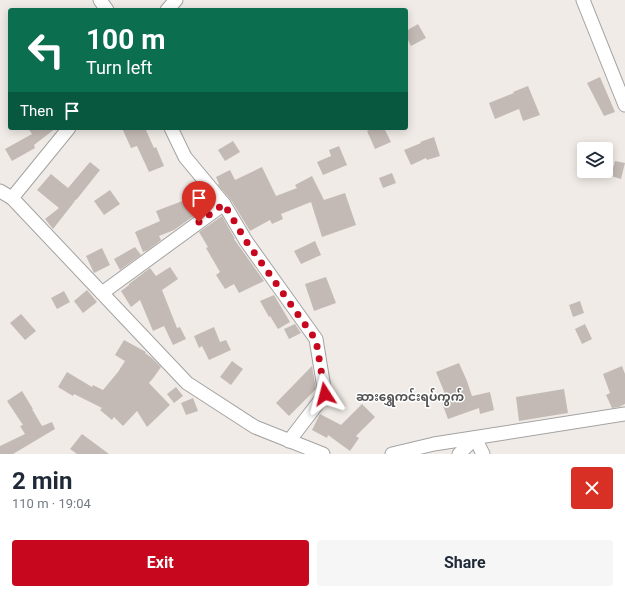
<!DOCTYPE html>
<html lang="en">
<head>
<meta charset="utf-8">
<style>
	body { margin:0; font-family:Roboto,"Noto Sans Myanmar",sans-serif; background:#f6f6f7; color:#1f2937; height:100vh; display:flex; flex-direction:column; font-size:15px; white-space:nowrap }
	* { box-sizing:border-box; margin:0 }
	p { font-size:13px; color:#747a83 }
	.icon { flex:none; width:22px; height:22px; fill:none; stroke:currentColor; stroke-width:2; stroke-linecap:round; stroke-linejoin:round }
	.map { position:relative; height:454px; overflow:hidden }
	.sheet { display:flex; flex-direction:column; background:#fff; flex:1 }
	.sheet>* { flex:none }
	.banner { position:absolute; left:8px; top:8px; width:400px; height:122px; border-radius:4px; box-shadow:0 2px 10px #0003; background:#0b6e4f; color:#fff; overflow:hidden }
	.buttons { position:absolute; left:577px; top:142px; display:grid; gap:8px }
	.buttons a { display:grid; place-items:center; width:36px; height:36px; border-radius:4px; background:#fff; box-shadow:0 2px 10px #0003; font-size:20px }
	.pin { position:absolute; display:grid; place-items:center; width:34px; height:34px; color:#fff; margin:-41px -17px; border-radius:50% 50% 50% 0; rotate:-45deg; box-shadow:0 0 4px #0007 }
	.pin .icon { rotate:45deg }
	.me { position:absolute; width:44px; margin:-22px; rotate:351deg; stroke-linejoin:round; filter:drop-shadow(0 0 3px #0008) }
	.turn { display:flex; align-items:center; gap:14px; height:84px; padding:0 12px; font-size:18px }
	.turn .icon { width:52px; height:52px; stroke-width:2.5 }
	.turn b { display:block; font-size:28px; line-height:34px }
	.then { display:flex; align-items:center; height:38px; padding:0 12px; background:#0003; gap:8px; font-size:15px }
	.round { display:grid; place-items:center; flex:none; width:42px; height:42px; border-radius:4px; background:#f6f6f7 }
	.headline { display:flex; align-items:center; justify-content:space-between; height:68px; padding:0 12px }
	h1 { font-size:24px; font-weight:700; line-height:30px }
	.button { display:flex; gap:8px; margin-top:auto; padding:8px 12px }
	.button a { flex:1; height:46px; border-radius:4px; background:#c7071e; color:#fff; font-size:16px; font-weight:700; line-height:46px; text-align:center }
	.button a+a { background:#f6f6f7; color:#1f2937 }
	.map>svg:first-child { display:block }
</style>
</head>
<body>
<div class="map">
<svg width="625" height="454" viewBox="0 0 625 454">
	<rect width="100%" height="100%" fill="#f0ebe6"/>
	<!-- building -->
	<g fill="#c4bab5">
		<polygon points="418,24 426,38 411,46 406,36 406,31"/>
		<polygon points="600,77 615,112 604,116 587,83"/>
		<polygon points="528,86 540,115 523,121 519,109 495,119 489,103 514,93 513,92"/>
		<polygon points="28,128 56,128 34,145 35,148 12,161 5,149 32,134"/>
		<polygon points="122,128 145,128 154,148 156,147 164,166 149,172 137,146 131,148"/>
		<polygon points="373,128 384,128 391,142 375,149 367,131"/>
		<polygon points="434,137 440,156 427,160 426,158 411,165 404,150 421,143 420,142"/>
		<polygon points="233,141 240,152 225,161 218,150"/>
		<polygon points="339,146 347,165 323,175 317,162 331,156 329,150"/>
		<polygon points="615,161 625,163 621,179 611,176"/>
		<polygon points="90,162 100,170 77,199 74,201 75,201 53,229 45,219 59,208 37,190 51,174 68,188"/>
		<polygon points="262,167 276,196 297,188 295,185 312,176 324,200 345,193 356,225 322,237 311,202 281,214 283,219 272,224 270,220 250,231 231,200 218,185 219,184 216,177 230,170 235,180"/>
		<polygon points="392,173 396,183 383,188 379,178"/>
		<polygon points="110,190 120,204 104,215 94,201"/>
		<polygon points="204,193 212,203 174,230 159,236 161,240 148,250 143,252 135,232 160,221 156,211 193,197 194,199"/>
		<polygon points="222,216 235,239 234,239 264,281 239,293 234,284 225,289 216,275 220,272 206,248 208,247 199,232"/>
		<polygon points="315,241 321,255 301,264 294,251"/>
		<polygon points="135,247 141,255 120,270 114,259"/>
		<polygon points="102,248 110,265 94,273 86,256"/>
		<polygon points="170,267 178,279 162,290 177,328 180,327 186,339 173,345 164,326 153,331 140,300 131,307 121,291 129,285 129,284 150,268 156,276"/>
		<polygon points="326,277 336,303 314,311 305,284"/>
		<polygon points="87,290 97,302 83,313 74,301"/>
		<polygon points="64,291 70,302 57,309 51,298"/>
		<polygon points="274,295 290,322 278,329 270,316 269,317 260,301"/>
		<polygon points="580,301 584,313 573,317 569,305"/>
		<polygon points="21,314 36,331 25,340 10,323"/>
		<polygon points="295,324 301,333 289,339 284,329"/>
		<polygon points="585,324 592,339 582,344 575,329"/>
		<polygon points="214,327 220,342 226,340 231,350 209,360 202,346 199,348 194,336"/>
		<polygon points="124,340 146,352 145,353 152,358 161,367 154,377 149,383 170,405 147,427 137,411 123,426 114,417 112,420 100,410 102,408 74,394 73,396 58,387 67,372 92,387 93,385 103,390 118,372 125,361 115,355"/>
		<polygon points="232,361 243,369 231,385 220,377"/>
		<polygon points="459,363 467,381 472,396 490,392 494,410 480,414 479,408 448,419 442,403 448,401 436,372"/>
		<polygon points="312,366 316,389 289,416 276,403"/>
		<polygon points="622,366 625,374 625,404 619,407 612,408 606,395 610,393 603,374"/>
		<polygon points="176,387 183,396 174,403 167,394"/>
		<polygon points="564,389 568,413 519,421 516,397"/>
		<polygon points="22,391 33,409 32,409 42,426 52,422 55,429 13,454 0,454 0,446 25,434 20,426 23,425 7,401"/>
		<polygon points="193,398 198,411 186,415 181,403"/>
		<polygon points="362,404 375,417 356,436 359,438 350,451 328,435 327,438 312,430 320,414 341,425"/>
		<polygon points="82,434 109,454 77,454 70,449"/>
	</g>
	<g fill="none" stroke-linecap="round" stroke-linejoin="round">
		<!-- minor casing -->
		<g stroke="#a3a3a3" stroke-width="15">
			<g id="minor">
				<polyline points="100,0 107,10"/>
				<polyline points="583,0 625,105"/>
				<polyline points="167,10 176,0"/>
				<polyline points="171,128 185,157 224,204 246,241 316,339 325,394 289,441"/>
				<polyline points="0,191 12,198 69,128"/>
				<polyline points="12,198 187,383 255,427 323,454"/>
				<polyline points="102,293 224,204"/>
				<polyline points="392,454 434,444 625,414"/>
				<polyline points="459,454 475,438 483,454"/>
			</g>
		</g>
		<!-- minor -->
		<use href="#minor" stroke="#fff" stroke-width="13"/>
	</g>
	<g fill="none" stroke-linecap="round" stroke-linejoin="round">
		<!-- route -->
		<polyline stroke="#c7071e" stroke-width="7" stroke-dasharray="0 12.6" points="199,222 224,204 246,241 316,340 325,394"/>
	</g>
	<g text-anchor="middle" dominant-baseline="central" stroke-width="3" stroke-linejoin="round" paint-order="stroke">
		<!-- quarter labels -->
		<g font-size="12" font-weight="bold" fill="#525252" stroke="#fff">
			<text x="410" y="397">ဆားရွှေကင်းရပ်ကွက်</text>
		</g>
	</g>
</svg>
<div class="buttons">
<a><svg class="icon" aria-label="layers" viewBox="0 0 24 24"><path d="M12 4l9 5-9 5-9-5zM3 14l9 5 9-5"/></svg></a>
</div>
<div class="pin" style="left:199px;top:222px;background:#d93025"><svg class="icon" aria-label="arrive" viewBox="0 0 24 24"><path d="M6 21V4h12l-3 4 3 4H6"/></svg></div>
<svg class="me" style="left:325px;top:394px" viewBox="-20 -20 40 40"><path d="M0-17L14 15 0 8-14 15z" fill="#c7071e" stroke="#fff" stroke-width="4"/></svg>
<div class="banner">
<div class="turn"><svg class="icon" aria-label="left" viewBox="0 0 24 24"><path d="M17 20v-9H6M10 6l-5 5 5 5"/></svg><div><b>100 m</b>Turn left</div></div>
<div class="then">Then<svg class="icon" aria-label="arrive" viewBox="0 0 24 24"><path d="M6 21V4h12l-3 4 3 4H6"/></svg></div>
</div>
</div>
<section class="sheet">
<div class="headline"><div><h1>2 min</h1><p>110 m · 19:04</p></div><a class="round" style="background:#d93025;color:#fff"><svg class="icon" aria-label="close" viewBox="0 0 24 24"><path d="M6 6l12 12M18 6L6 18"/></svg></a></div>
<div class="button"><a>Exit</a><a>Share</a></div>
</section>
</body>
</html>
